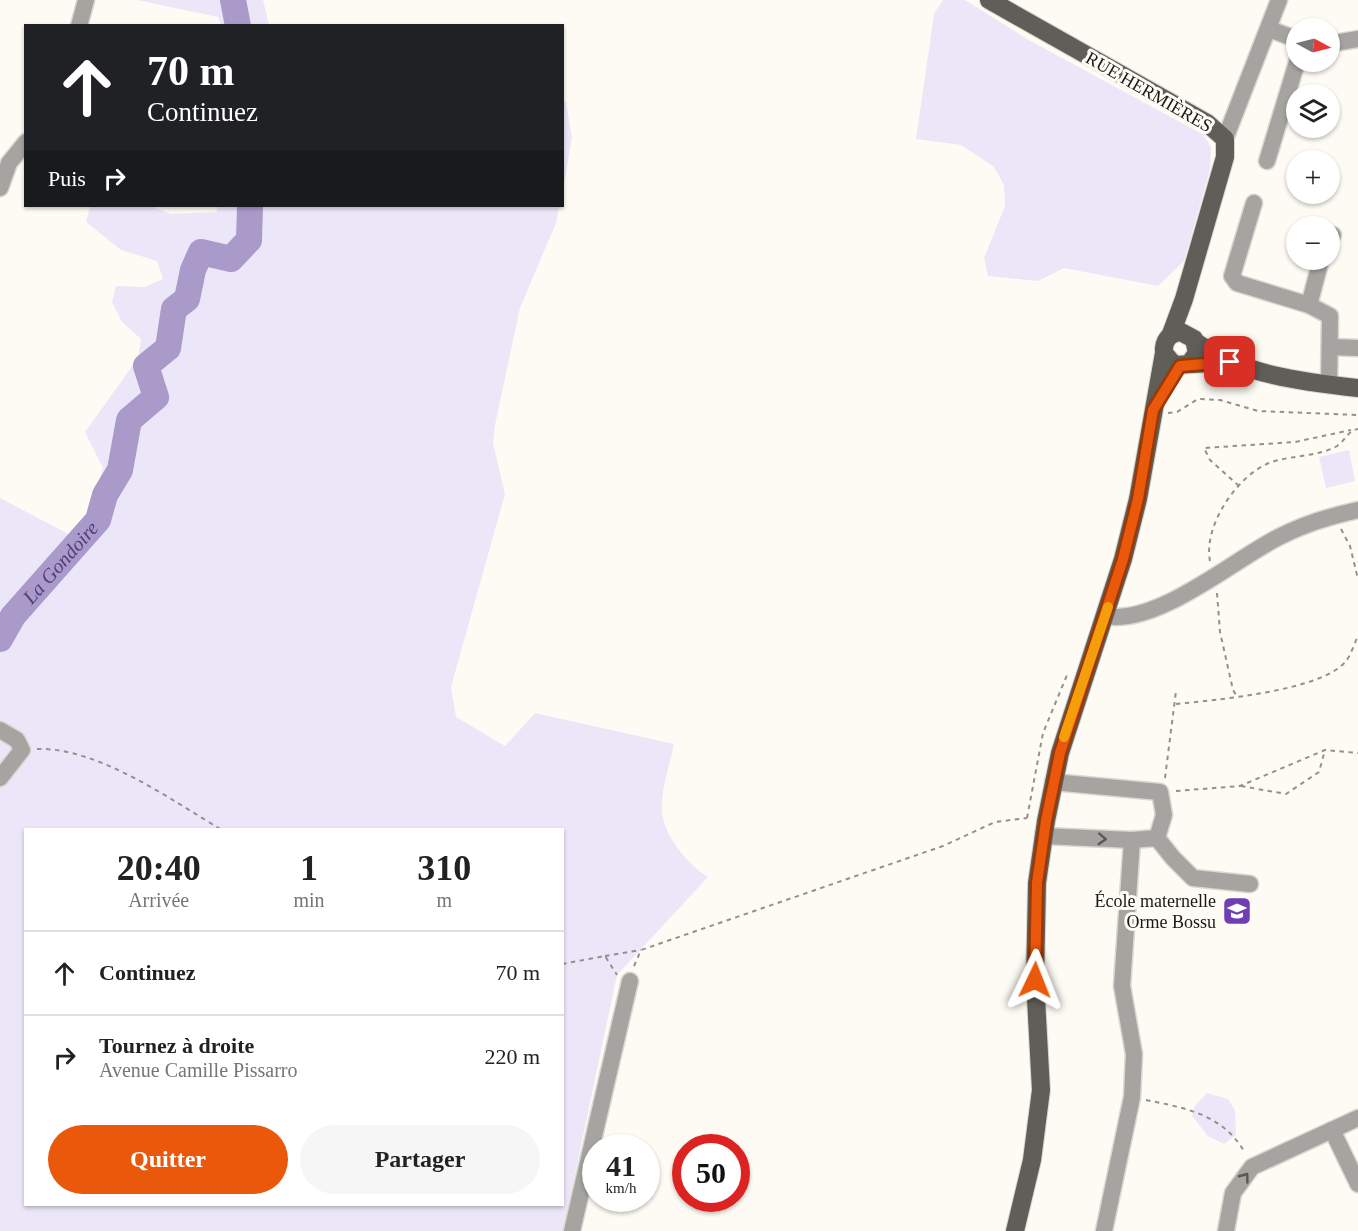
<!DOCTYPE html>
<html lang="fr">
<head>
<meta charset="utf-8">
<style>
	body { margin:0; font-family:Georgia,serif; background:#f6f6f6; color:#222; height:100vh; display:flex; flex-direction:column; font-size:22px; white-space:nowrap }
	* { box-sizing:border-box; margin:0 }
	p { font-size:20px; color:#767676 }
	.icon { flex:none; width:33px; height:33px; fill:none; stroke:currentColor; stroke-width:2; stroke-linecap:round; stroke-linejoin:round }
	.map { position:relative; flex:1; overflow:hidden }
	.side { position:absolute; left:24px; top:828px; width:540px; height:378px; display:flex; flex-direction:column; background:#fff; border-radius:0px; box-shadow:0 2px 4px #0004 }
	.side>* { flex:none }
	.top-card { position:absolute; left:24px; top:24px; width:540px; height:183px; border-radius:0px; box-shadow:0 2px 4px #0004; background:#202124; color:#fff; overflow:hidden }
	.needle { width:39px; rotate:97deg }
	.tools { position:absolute; left:1286px; top:18px; display:grid; gap:12px }
	.tools a { display:grid; place-items:center; width:54px; height:54px; border-radius:50%; background:#fff; box-shadow:0 2px 4px #0004; font-size:30px }
	.speed { position:absolute; left:582px; top:1134px; display:flex; gap:12px; font-size:30px; font-weight:700; text-align:center }
	.speed>* { display:grid; place-content:center; width:78px; height:78px; border-radius:50%; background:#fff; box-shadow:0 2px 4px #0004; line-height:1 }
	.speed small { font-size:15px; font-weight:400 }
	.speed .limit { border:9px solid #d22; background:#fff; color:#111 }
	.pin { position:absolute; display:grid; place-items:center; width:51px; height:51px; color:#fff; margin:-26px; border-radius:12px; box-shadow:0 3px 9px #0006 }
	.me { position:absolute; width:66px; margin:-33px; rotate:2deg; stroke-linejoin:round; filter:drop-shadow(0 0 4px #0008) }
	.turn { display:flex; align-items:center; gap:21px; height:126px; padding:0 24px; font-size:27px }
	.turn .icon { width:78px; height:78px; stroke-width:2.5 }
	.turn b { display:block; font-size:42px; line-height:51px }
	.then { display:flex; align-items:center; height:57px; padding:0 24px; background:#0003; gap:12px; font-size:22px }
	.eta { display:flex; justify-content:space-evenly; align-items:center; height:102px; text-align:center }
	.eta b { font-size:36px; font-weight:700; line-height:42px }
	.cta { display:flex; gap:12px; margin-top:auto; padding:12px 24px }
	.cta a { flex:1; height:69px; border-radius:36px; background:#ea580c; color:#fff; font-size:24px; font-weight:700; line-height:69px; text-align:center }
	.cta a+a { background:#f6f6f6; color:#222 }
	ul { padding:0; list-style:none }
	li { display:flex; align-items:center; gap:18px; height:84px; padding:0 24px; border-top:2px solid #e0e0e0 }
	li div { flex:1 }
	li b { display:block; font-size:22px }
	li em { font-style:normal }
	.map>svg:first-child { display:block }
</style>
</head>
<body>
<div class="map">
<svg width="1358" height="1231" viewBox="0 0 1358 1231">
	<rect width="100%" height="100%" fill="#fdfbf4"/>
	<!-- green -->
	<g fill="#ece7f8" fill-rule="evenodd">
		<polygon points="137,0 263,0 269,25 221,25 218,17"/>
		<polygon points="943,0 965,0 1027,39 1204,135 1211,147 1210,170 1184,261 1158,286 1064,268 1038,281 988,276 984,258 1005,206 1004,185 994,167 961,145 916,139 934,14"/>
		<polygon points="563,101 566,102 572,138 563,189"/>
		<path d="M94,206H150L171,214L216,212L218,206H559L556,223L520,308L495,425L493,443L505,494L451,687L456,717L505,746L535,713L674,744C670,764 661,789 662,809C662,834 688,865 708,877L617,975L563,1231H0V498L74,537L90,516L103,468L85,432L138,358L141,339L122,322L112,302L116,286L145,287L163,279L157,261L121,250L86,222L90,207ZM26,830H562V1204H26Z"/>
		<polygon points="1349,450 1355,481 1326,488 1319,457"/>
		<polygon points="1207,1093 1228,1099 1235,1110 1236,1135 1224,1144 1208,1136 1192,1116 1194,1107"/>
	</g>
	<g fill="none" stroke-linecap="round" stroke-linejoin="round">
		<!-- river -->
		<g stroke="#a99aca" stroke-width="26">
			<polyline points="233,0 238,26"/>
			<path id="s1" d="M0,639L13,616L98,520L105,495L120,470L129,420L156,397L146,366L168,348L174,309L187,299L193,270L201,252L231,259L249,240L250,206"/>
		</g>
		<!-- minor casing -->
		<g stroke="#d9d7d0" stroke-width="19">
			<g id="minor">
				<polyline points="79,26 86,0"/>
				<polyline points="1269,29 1296,39"/>
				<polyline points="1329,44 1358,39"/>
				<polyline points="1225,139 1279,0"/>
				<polyline points="1267,161 1297,62"/>
				<polyline points="0,188 9,163 26,142"/>
				<polyline points="1254,203 1232,276 1237,283 1309,305 1330,316 1329,385"/>
				<polyline points="1329,238 1333,235"/>
				<polyline points="1309,305 1321,260"/>
				<polyline points="1331,347 1358,348"/>
				<path d="M1105,616C1157,626 1233,560 1279,537C1304,524 1330,516 1358,510"/>
				<polyline points="0,730 17,740 22,750 0,778"/>
				<polyline points="1043,836 1132,840 1157,838 1164,815 1160,792 1053,782"/>
				<polyline points="1157,838 1173,858 1193,878 1250,884"/>
				<polyline points="1332,1130 1358,1184"/>
				<polyline points="572,1231 630,981"/>
				<polyline points="1104,1231 1132,1097 1134,1054 1122,986 1132,840"/>
				<polyline points="1226,1231 1233,1193 1252,1167 1358,1118"/>
			</g>
		</g>
		<!-- major casing -->
		<g stroke="#d9d7d0" stroke-width="20">
			<g id="major">
				<polyline points="989,0 1207,123 1225,139 1225,157 1184,299 1171,334"/>
				<path d="M1197,343C1243,375 1303,382 1358,388"/>
				<path d="M1189,364L1197,353L1194,339L1181,332C1169,333 1163,341 1164,353L1174,365L1229,362"/>
				<polyline points="1015,1231 1032,1160 1041,1090 1035,980 1037,883 1046,821 1060,753 1123,559 1138,499 1164,353"/>
			</g>
		</g>
		<!-- path -->
		<g stroke="#92918c" stroke-width="2" stroke-dasharray="4.5 4.5" stroke-linecap="butt">
			<polyline points="1168,413 1177,412 1198,399 1220,400 1258,411 1358,415"/>
			<polyline points="1239,486 1210,460 1204,448 1295,442 1351,430"/>
			<polyline points="1341,529 1350,546 1358,579"/>
			<path d="M1210,561C1203,526 1237,476 1269,463C1290,455 1318,457 1337,446C1346,440 1347,431 1358,429"/>
			<polyline points="1217,593 1220,632 1233,690 1238,698"/>
			<path d="M1176,704C1214,700 1323,691 1346,661C1351,655 1354,644 1358,636"/>
			<path d="M37,749C98,747 171,800 222,830"/>
			<polyline points="1165,778 1176,691"/>
			<polyline points="1241,786 1286,794 1319,772 1325,750"/>
			<polyline points="1176,791 1240,786 1325,750 1358,753"/>
			<polyline points="1027,818 1043,733 1067,675"/>
			<polyline points="605,956 641,950"/>
			<polyline points="562,964 605,956 617,975"/>
			<polyline points="634,966 641,950 943,846 995,822 1027,818"/>
			<path d="M1146,1100C1186,1108 1224,1115 1245,1153"/>
		</g>
		<!-- minor -->
		<use href="#minor" stroke="#a5a4a1" stroke-width="16"/>
		<!-- major -->
		<use href="#major" stroke="#5f5e59" stroke-width="18"/>
	</g>
	<!-- one-way arrows -->
	<defs><path id="oneway-chevron" d="M-2-3.5L2.5 0L-2 3.5" fill="none" stroke-width="1.6" stroke-linecap="round" stroke-linejoin="round" transform="scale(1.5)"/></defs>
	<g stroke="#585755">
		<use href="#oneway-chevron" transform="translate(1102 839) rotate(3)"/>
		<use href="#oneway-chevron" transform="translate(1245 1177) rotate(-53)"/>
	</g>
	<g fill="none" stroke-linecap="round" stroke-linejoin="round">
		<!-- route casing -->
		<g stroke="#983908" stroke-width="15">
			<polyline id="route" points="1035,980 1037,883 1046,821 1060,753 1123,559 1138,499 1153,410 1180,366 1230,362"/>
		</g>
		<!-- route -->
		<use href="#route" stroke="#ea580c" stroke-width="10"/>
		<!-- slow -->
		<polyline stroke="#f59e0b" stroke-width="10" points="1064,737 1108,607"/>
	</g>
	<!-- icons -->
	<defs>
		<g id="school-square" transform="scale(1.5)"><rect x="-9" y="-9" width="18" height="18" rx="4" fill="#6f3eb5" stroke="#fdfbf4"/><path d="M0-5L7-2L0 1L-7-2ZM-4 1L0 2.5L4 1V4Q0 6-4 4Z" fill="#fff"/></g>
	</defs>
	<g fill-rule="evenodd">
		<use href="#school-square" x="1237" y="911"/>
	</g>
	<g text-anchor="middle" dominant-baseline="central" stroke-width="6" stroke-linejoin="round" paint-order="stroke">
		<!-- street labels -->
		<g font-size="18" fill="#191816" stroke="#fdfbf4">
			<text transform="translate(1149 92) rotate(30)">RUE HERMIÈRES</text>
		</g>
		<!-- poi labels -->
		<g font-size="18" fill="#191816" stroke="#fdfbf4" text-anchor="end">
			<text x="1216" y="901">École maternelle<tspan x="1216" dy="21">Orme Bossu</tspan></text>
		</g>
		<!-- water labels -->
		<g font-size="20" font-style="italic" fill="#523d79" stroke="#fdfbf4">
			<text stroke="none"><textPath href="#s1" startOffset="98">La Gondoire</textPath></text>
		</g>
	</g>
</svg>
<div class="tools">
<a><svg class="needle" viewBox="-14 -14 28 28"><path d="M0-13l5 13h-10z" fill="#e53935"/><path d="M0 13l5-13h-10z" fill="#767676"/></svg></a>
<a><svg class="icon" aria-label="layers" viewBox="0 0 24 24"><path d="M12 4l9 5-9 5-9-5zM3 14l9 5 9-5"/></svg></a>
<a>+</a>
<a>−</a>
</div>
<div class="speed"><div>41<small>km/h</small></div><div class="limit">50</div></div>
<div class="pin" style="left:1230px;top:362px;background:#d93025"><svg class="icon" aria-label="arrive" viewBox="0 0 24 24"><path d="M6 21V4h12l-3 4 3 4H6"/></svg></div>
<svg class="me" style="left:1035px;top:980px" viewBox="-20 -20 40 40"><path d="M0-17L14 15 0 8-14 15z" fill="#ea580c" stroke="#fff" stroke-width="4"/></svg>
<div class="top-card">
<div class="turn"><svg class="icon" aria-label="ahead" viewBox="0 0 24 24"><path d="M12 20V5M6 11l6-6 6 6"/></svg><div><b>70 m</b>Continuez</div></div>
<div class="then">Puis<svg class="icon" aria-label="right" viewBox="0 0 24 24"><path d="M7 20v-9h11M14 6l5 5-5 5"/></svg></div>
</div>
<section class="side">
<div class="eta">
<div><b>20:40</b><p>Arrivée</p></div>
<div><b>1</b><p>min</p></div>
<div><b>310</b><p>m</p></div>
</div>
<ul>
<li><svg class="icon" aria-label="ahead" viewBox="0 0 24 24"><path d="M12 20V5M6 11l6-6 6 6"/></svg><div><b>Continuez</b></div><em>70 m</em></li>
<li><svg class="icon" aria-label="right" viewBox="0 0 24 24"><path d="M7 20v-9h11M14 6l5 5-5 5"/></svg><div><b>Tournez à droite</b><p>Avenue Camille Pissarro</p></div><em>220 m</em></li>
</ul>
<div class="cta"><a>Quitter</a><a>Partager</a></div>
</section>
</div>
</body>
</html>
